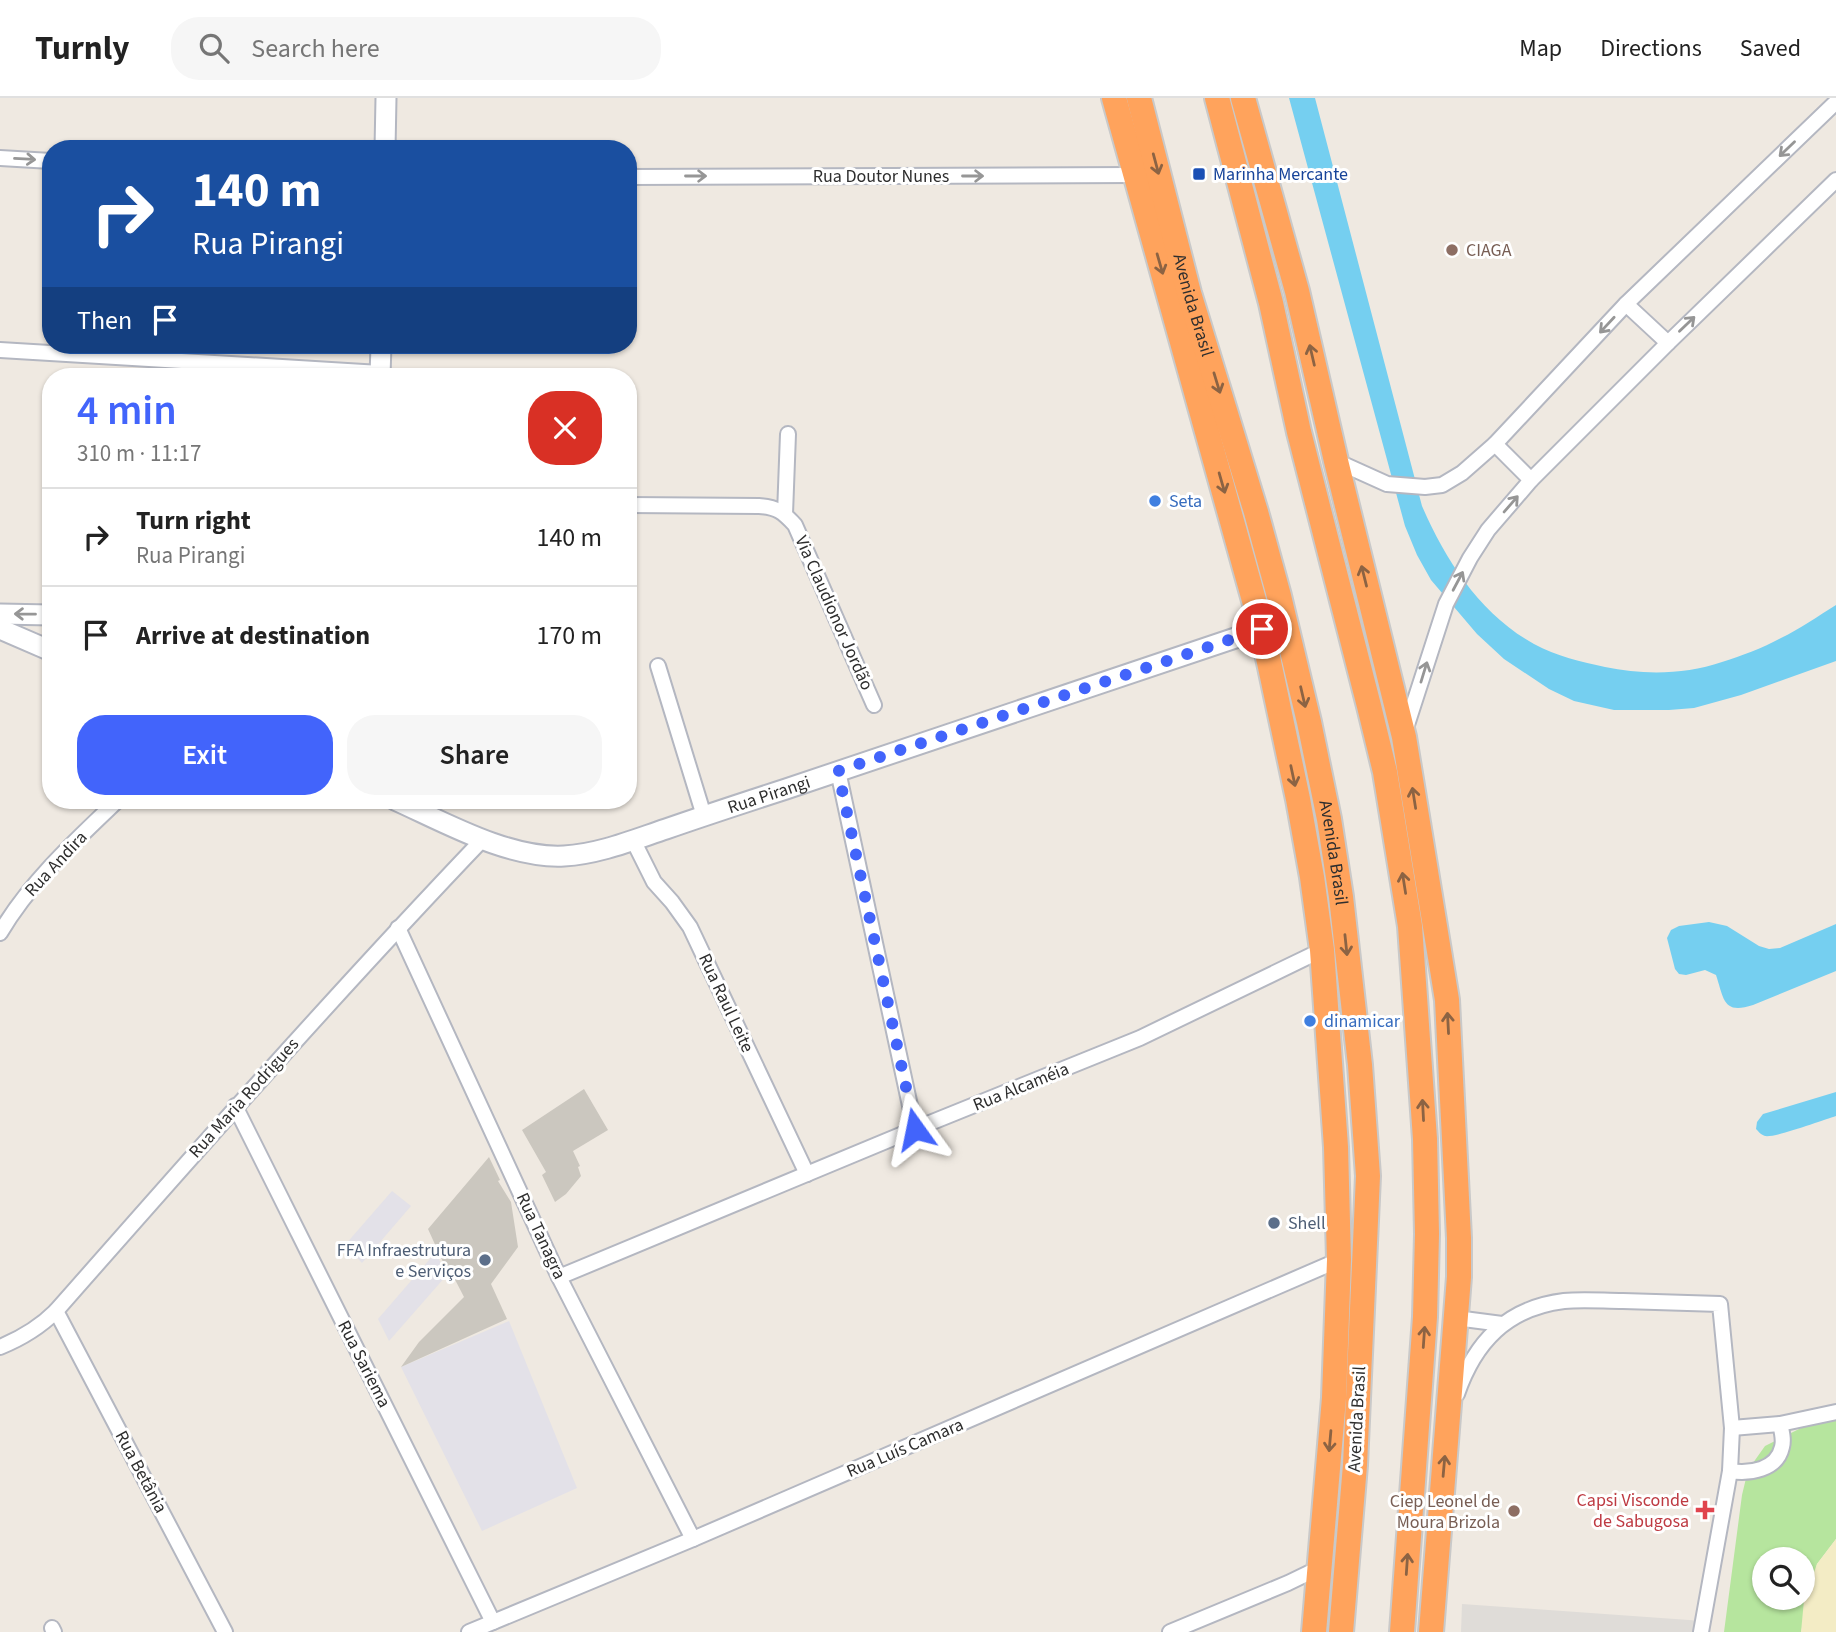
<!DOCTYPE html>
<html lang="en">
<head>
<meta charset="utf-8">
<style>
	body { margin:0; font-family:"Source Sans 3",sans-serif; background:#f6f6f6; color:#222; height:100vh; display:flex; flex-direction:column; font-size:26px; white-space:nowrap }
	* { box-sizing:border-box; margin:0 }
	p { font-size:23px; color:#767676 }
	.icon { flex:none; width:38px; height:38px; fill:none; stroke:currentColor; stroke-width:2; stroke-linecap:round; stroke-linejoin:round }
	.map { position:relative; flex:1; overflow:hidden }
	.side { position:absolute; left:42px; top:270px; width:595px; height:441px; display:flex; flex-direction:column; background:#fff; border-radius:28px; box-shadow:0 2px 5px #0004 }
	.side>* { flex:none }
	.top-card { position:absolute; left:42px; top:42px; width:595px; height:214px; border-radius:28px; box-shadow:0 2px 5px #0004; background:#1a4fa0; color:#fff; overflow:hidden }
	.fabs { position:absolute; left:1752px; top:1449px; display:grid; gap:14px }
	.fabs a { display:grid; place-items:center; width:63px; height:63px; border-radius:50%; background:#fff; box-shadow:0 2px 5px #0004; font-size:35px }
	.pin { position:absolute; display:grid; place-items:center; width:60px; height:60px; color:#fff; margin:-30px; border:4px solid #fff; border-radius:50%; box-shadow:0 2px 7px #0007 }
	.me { position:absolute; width:77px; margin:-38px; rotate:348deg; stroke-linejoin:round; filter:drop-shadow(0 0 5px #0008) }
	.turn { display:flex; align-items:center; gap:24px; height:147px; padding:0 35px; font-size:32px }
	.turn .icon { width:91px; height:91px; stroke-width:2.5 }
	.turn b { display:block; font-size:49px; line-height:60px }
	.then { display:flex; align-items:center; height:66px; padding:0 35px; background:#0003; gap:14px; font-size:26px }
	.round { display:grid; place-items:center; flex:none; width:74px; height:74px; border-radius:28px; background:#f6f6f6 }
	.overview { display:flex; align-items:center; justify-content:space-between; height:119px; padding:0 35px }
	h1 { font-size:42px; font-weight:600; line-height:52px; color:#4264fb }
	.cta { display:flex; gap:14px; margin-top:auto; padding:14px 35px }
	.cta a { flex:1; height:80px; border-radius:28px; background:#4264fb; color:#fff; font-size:28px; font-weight:600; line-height:80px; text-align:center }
	.cta a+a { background:#f6f6f6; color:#222 }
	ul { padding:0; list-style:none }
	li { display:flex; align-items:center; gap:21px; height:98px; padding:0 35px; border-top:2px solid #e0e0e0 }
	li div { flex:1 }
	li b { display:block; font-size:26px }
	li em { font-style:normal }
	header { display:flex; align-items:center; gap:42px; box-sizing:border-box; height:98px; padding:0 35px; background:#fff; border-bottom:2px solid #e0e0e0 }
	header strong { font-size:33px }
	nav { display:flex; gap:38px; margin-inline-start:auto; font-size:24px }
	.search { width:490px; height:63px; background:#f6f6f6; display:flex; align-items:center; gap:18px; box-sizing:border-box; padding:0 24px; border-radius:28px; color:#767676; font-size:26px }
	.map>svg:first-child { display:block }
</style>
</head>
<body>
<header>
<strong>Turnly</strong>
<div class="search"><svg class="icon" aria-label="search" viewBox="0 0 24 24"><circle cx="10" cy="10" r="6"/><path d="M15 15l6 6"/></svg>Search here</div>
<nav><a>Map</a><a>Directions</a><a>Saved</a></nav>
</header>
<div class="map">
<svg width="1836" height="1534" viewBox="0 0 1836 1534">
	<rect width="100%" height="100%" fill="#efe9e1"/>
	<!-- industrial -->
	<g fill="#e3e1e8">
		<polygon points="392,1093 411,1108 362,1165 345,1147"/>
		<polygon points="436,1154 446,1178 389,1243 378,1221"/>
		<polygon points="509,1223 577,1390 482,1433 401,1269"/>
	</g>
	<!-- green -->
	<path fill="#b6e59e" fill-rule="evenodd" d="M1836,1322V1441L1817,1466L1801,1534H1724L1742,1397L1748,1372L1765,1348L1801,1330ZM1764,1461H1802V1500H1764Z"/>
	<!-- sand -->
	<polygon fill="#f3ecc5" points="1836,1441 1836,1534 1801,1534 1804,1502 1817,1466"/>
	<!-- plaza -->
	<polygon fill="#dfdcd8" points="1462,1506 1703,1523 1701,1534 1461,1534"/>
	<!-- water -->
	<g fill="#75cff0">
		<path d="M1289,0H1315L1422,408C1446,463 1480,516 1534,546C1556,558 1582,564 1605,569C1643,577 1684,577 1722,564C1741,558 1763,550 1781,540C1800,531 1818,518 1836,507V563L1741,597L1694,610L1669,612H1614L1574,603L1549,591L1504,561L1477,536L1431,482L1417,457L1405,428Z"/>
		<path d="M1709,824L1727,828L1759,848L1769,851L1780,850L1836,826V873L1753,907C1723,917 1724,901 1716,877L1705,872L1686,877L1679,876L1675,871L1667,840L1671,832L1679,828Z"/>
		<path d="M1836,994V1018C1823,1022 1775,1040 1765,1038C1760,1036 1759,1034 1756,1031L1757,1024L1763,1016Z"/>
	</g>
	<!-- building -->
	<g fill="#cbc7bf">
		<polygon points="584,991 608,1032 573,1053 580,1068 578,1069 581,1078 566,1096 555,1104 542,1077 546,1074 522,1032"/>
		<polygon points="489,1059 500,1082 498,1083 511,1104 518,1149 491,1186 507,1221 401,1269 419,1244 464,1199 450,1172 448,1175 428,1131"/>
	</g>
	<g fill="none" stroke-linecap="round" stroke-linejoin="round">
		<!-- street casing -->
		<g stroke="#b4b7c1" stroke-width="18">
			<g id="street">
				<polyline points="0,60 51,63"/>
				<polyline points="628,79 1135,77"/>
				<polyline points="1626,206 1668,245"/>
				<polyline points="0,252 380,275"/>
				<polyline points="1495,346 1531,382"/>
				<polyline points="1336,363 1387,386 1425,389 1442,387 1462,375 1495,346 1626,206 1836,4"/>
				<path d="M628,407L759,408C777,409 783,414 795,427L874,607"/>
				<polyline points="785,416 788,336"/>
				<polyline points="658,568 704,718"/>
				<polyline points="1405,633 1446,506 1470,460 1488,432 1531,382 1668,245 1836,82"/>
				<polyline points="838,673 915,1031"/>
				<polyline points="633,742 654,784 672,804 690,829 807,1076"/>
				<polyline points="398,830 559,1179 693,1441"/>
				<path d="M0,835C30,784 75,743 118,702"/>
				<polyline points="235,1008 493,1524"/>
				<polyline points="559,1179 915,1031 1140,940 1322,852"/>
				<polyline points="56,1213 225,1534"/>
				<polyline points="1456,1220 1502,1226"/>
				<path d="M0,1249C22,1240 39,1230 56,1213C196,1054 336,895 483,741"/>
				<path d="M1457,1296C1475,1244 1507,1210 1564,1203C1583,1201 1604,1203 1623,1203C1655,1204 1688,1205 1720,1206L1732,1330L1730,1373L1701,1534"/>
				<polyline points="1732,1330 1780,1326 1836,1314"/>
				<path d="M1730,1373C1750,1376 1777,1372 1782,1349C1784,1342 1782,1334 1780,1326"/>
				<polyline points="52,1530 54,1534"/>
				<polyline points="469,1534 693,1441 1339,1162"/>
				<polyline points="1170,1534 1288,1485 1319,1470"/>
			</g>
		</g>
		<!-- secondary casing -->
		<g stroke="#b4b7c1" stroke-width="23">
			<g id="secondary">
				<polyline points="385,51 386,0"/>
				<polyline points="380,278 381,247"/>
				<polyline points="0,516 51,517"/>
				<polyline points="0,531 51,553"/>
				<path id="s1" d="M395,702C444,724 509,761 564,758C599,756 633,742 666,731C706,717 746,704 786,691C945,637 1104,585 1262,531"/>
			</g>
		</g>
		<!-- highway casing -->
		<g stroke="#c9c9c9" stroke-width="28">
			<g id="highway">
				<polyline points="1114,0 1262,531 1298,701 1312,779 1322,852 1336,1049 1339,1162 1334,1300 1314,1534"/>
				<path id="s2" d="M1139,0L1189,195L1256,414L1279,498L1309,624L1329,721L1341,799L1360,967L1368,1078L1355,1367L1341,1534"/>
				<polyline points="1217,0 1271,205 1299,334 1369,608 1385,674 1410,828 1425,1041 1427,1136 1425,1219 1402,1534"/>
				<polyline points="1243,0 1297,193 1336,363 1404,639 1447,902 1459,1140 1459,1179 1431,1534"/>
			</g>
		</g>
		<!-- street -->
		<use href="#street" stroke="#fff" stroke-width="14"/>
		<!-- secondary -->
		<use href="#secondary" stroke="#fff" stroke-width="19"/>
		<!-- highway -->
		<use href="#highway" stroke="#ffa35c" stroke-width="24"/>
	</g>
	<!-- one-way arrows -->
	<defs><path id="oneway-shaft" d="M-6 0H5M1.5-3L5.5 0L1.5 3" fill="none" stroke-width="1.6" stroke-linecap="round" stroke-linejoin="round" transform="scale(1.75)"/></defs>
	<g stroke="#969696">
		<use href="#oneway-shaft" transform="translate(1787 51) rotate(136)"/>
		<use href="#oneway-shaft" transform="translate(25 61) rotate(3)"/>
		<use href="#oneway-shaft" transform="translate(696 78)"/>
		<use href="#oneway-shaft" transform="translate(973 78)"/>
		<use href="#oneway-shaft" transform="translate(1687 226) rotate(-44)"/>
		<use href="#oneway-shaft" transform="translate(1607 227) rotate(133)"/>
		<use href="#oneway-shaft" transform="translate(1511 406) rotate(-49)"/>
		<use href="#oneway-shaft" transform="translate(1458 483) rotate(-62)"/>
		<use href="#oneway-shaft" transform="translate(25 516) rotate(-179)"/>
		<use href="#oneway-shaft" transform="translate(1424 574) rotate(-73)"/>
	</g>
	<g stroke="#8c6343">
		<use href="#oneway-shaft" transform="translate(1156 66) rotate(75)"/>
		<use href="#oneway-shaft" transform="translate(1160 166) rotate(74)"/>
		<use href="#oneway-shaft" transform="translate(1312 257) rotate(-103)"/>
		<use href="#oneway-shaft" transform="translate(1217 285) rotate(73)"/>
		<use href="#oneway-shaft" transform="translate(1222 385) rotate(74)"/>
		<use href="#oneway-shaft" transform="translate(1364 478) rotate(-104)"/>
		<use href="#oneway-shaft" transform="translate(1303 599) rotate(77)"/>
		<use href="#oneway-shaft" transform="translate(1293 678) rotate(78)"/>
		<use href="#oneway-shaft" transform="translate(1414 700) rotate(-99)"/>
		<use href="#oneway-shaft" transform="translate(1404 785) rotate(-99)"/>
		<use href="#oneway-shaft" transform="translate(1346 847) rotate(84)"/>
		<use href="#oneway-shaft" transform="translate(1448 925) rotate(-93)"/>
		<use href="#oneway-shaft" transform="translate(1423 1012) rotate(-93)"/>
		<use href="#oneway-shaft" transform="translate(1424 1239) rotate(-86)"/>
		<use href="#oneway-shaft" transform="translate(1330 1343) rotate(95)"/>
		<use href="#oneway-shaft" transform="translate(1444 1368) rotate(-85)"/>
		<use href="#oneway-shaft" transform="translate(1407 1466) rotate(-86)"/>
	</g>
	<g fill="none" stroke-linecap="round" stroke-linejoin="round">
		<!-- route -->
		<polyline stroke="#4264fb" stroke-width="12" stroke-dasharray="0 21.6" points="915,1031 838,673 1262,531"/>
	</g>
	<!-- markers -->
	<rect fill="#1a4fb4" stroke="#fff" stroke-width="2.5" x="1192" y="69" width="14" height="14" rx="3.5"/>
	<g fill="#8d6e63" stroke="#fff" stroke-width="2.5">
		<circle cx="1452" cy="152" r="7"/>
		<circle cx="1514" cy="1413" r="7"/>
	</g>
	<g fill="#3f7fe0" stroke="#fff" stroke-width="2.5">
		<circle cx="1155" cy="403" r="7"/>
		<circle cx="1310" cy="923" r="7"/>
	</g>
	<g fill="#5c6f8a" stroke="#fff" stroke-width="2.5">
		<circle cx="1274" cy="1125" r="7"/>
		<circle cx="485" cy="1162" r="7"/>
	</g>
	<path fill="#e0444e" stroke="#fff" stroke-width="2.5" d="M1701.5 1401.5h7v7h7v7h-7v7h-7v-7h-7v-7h7z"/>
	<g text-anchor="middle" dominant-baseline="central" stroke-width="6" stroke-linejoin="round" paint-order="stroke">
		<!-- transit labels -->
		<g font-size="18" fill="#164399" stroke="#fff" text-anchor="start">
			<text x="1213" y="76">Marinha Mercante</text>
		</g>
		<!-- street labels -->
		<g font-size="18" fill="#2e2e2e" stroke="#fff">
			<text x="881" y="78">Rua Doutor Nunes</text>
			<text stroke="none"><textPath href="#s2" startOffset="214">Avenida Brasil</textPath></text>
			<text transform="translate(834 515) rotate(66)">Via Claudionor Jordão</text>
			<text stroke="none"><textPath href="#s1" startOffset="394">Rua Pirangi</textPath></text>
			<text stroke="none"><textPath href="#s2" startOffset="780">Avenida Brasil</textPath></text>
			<text transform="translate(56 766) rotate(-47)">Rua Andira</text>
			<text transform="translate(726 905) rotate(65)">Rua Raul Leite</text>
			<text transform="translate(1021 989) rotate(-22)">Rua Alcaméia</text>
			<text transform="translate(244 1000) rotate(-48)">Rua Maria Rodrigues</text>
			<text transform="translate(541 1138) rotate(65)">Rua Tanagra</text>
			<text transform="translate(364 1266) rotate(63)">Rua Sariema</text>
			<text transform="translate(1357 1321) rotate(-87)">Avenida Brasil</text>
			<text transform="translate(905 1350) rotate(-23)">Rua Luís Camara</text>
			<text transform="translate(141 1374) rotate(62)">Rua Betânia</text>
		</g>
		<!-- education labels -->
		<g font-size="18" fill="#785e54" stroke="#fff" text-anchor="start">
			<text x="1466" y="152">CIAGA</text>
			<text x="1500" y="1403" text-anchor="end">Ciep Leonel de<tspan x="1500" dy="21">Moura Brizola</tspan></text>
		</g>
		<!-- shop labels -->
		<g font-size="18" fill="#366cbe" stroke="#fff" text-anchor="start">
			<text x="1169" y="403">Seta</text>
			<text x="1324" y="923">dinamicar</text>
		</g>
		<!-- service labels -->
		<g font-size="18" fill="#4e5e75" stroke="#fff" text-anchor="start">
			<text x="1288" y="1125">Shell</text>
			<text x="471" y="1152" text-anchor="end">FFA Infraestrutura<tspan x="471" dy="21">e Serviços</tspan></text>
		</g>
		<!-- health labels -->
		<g font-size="18" fill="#be3a42" stroke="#fff" text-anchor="end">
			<text x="1689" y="1402">Capsi Visconde<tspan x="1689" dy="21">de Sabugosa</tspan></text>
		</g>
	</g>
</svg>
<div class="fabs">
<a><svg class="icon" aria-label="search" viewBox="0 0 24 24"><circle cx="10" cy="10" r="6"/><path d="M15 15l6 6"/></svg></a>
</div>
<div class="pin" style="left:1262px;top:531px;background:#d93025"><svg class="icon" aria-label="arrive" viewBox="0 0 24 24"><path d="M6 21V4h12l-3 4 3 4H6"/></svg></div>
<svg class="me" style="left:915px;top:1031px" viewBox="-20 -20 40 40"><path d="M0-17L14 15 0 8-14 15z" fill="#4264fb" stroke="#fff" stroke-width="4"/></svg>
<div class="top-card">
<div class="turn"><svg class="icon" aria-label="right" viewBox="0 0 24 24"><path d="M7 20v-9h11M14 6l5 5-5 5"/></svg><div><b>140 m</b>Rua Pirangi</div></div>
<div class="then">Then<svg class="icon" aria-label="arrive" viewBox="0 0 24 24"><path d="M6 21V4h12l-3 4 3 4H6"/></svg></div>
</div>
<section class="side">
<div class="overview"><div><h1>4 min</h1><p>310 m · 11:17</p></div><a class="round" style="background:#d93025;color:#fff"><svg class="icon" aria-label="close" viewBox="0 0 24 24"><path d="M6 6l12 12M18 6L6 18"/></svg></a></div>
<ul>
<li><svg class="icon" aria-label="right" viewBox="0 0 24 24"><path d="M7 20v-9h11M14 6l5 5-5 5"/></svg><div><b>Turn right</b><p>Rua Pirangi</p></div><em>140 m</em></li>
<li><svg class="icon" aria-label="arrive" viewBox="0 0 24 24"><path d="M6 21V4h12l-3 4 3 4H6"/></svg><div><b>Arrive at destination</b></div><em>170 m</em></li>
</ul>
<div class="cta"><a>Exit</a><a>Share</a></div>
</section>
</div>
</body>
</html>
